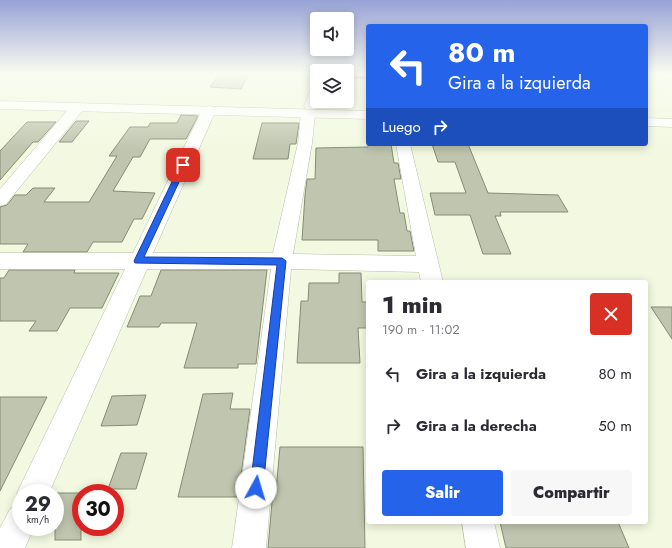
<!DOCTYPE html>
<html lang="es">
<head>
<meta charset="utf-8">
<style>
	body { margin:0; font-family:Jost,sans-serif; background:#f7f7f7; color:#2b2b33; height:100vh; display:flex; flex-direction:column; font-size:15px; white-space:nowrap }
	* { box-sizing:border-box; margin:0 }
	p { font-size:13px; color:#7c7c81 }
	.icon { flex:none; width:22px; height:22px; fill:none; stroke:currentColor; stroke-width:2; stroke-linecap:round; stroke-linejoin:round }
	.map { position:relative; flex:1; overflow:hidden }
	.sheet { position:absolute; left:366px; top:280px; width:282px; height:244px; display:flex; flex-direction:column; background:#fff; border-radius:4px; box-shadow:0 2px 10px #0003 }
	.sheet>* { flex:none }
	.guide { position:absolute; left:366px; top:24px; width:282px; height:122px; border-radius:4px; box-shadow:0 2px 10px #0003; background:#2563eb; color:#fff; overflow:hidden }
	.fabs { position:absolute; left:310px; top:12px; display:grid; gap:8px }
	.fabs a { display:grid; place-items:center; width:44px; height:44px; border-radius:4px; background:#fff; box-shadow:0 2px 10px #0003; font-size:20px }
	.speed { position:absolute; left:12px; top:484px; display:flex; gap:8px; font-size:20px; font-weight:700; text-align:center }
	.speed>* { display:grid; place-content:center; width:52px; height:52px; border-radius:50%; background:#fff; box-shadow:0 2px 10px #0003; line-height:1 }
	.speed small { font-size:10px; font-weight:400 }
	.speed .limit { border:6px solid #d22; background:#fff; color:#111 }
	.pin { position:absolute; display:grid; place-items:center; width:34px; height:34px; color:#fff; margin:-17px; border-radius:8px; box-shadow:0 2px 6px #0006 }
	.me { position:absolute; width:44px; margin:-22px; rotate:6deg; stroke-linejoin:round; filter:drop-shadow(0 0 3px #0008) }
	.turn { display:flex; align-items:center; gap:14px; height:84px; padding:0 16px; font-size:18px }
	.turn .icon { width:52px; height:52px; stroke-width:2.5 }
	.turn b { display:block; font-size:28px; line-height:34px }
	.then { display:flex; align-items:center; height:38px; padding:0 16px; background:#0003; gap:8px; font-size:15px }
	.round { display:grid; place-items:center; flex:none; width:42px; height:42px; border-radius:4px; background:#f7f7f7 }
	.summary { display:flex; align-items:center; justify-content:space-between; height:68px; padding:0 16px }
	h1 { font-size:24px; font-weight:800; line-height:30px }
	.action { display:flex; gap:8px; margin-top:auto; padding:8px 16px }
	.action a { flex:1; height:46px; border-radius:4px; background:#2563eb; color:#fff; font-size:16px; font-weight:800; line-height:46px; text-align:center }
	.action a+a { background:#f7f7f7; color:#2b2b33 }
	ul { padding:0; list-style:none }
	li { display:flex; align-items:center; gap:12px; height:52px; padding:0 16px }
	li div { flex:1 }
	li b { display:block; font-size:15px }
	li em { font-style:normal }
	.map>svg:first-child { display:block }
</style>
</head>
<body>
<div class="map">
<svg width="672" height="548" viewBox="0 0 672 548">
	<rect width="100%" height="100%" fill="#f2f9e0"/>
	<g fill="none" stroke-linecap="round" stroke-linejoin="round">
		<!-- stream -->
		<g fill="#c087bb" fill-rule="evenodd">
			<polygon points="301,73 306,75 304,76 294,73"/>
			<polygon points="347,76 368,77 368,79 347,78"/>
		</g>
	</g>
	<!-- building -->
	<g fill="#bfc5ae" stroke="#858c75">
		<polygon points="220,73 249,73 241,89 210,87"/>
		<polygon points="181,115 198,116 186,139 150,139 140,157 133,157 113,191 155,193 142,219 134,219 122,242 93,242 87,252 23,252 28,244 0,244 0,207 7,205 15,195 26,195 33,188 55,188 44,202 89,202 117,156 109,156 130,127 148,127 150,123 177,123"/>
		<polygon points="76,121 89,121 72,142 59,142"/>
		<polygon points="27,122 56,122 38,142 33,142 0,180 0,151"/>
		<polygon points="262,123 299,123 296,144 290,144 288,159 253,159"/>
		<polygon points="368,144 391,144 394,163 398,163 401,179 394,179 400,213 404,213 407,231 410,231 414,251 378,251 378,240 302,240 305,195 307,179 315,179 316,148 368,147"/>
		<polygon points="432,144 468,144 488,193 558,195 568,212 500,212 501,216 495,216 511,254 483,254 470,215 435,215 430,193 466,193 455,162 438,162"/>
		<polygon points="9,270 75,270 74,273 119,273 102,308 70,308 57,331 29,331 36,321 0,321 0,278 4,278"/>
		<polygon points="161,270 267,270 256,364 238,364 238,368 184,368 197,323 161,323 159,327 127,327 140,296 151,296"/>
		<polygon points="339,273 361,273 362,302 368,302 368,328 358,328 360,363 297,363 301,301 308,301 309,283 339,283"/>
		<polygon points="651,307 672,307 672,339"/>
		<polygon points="233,393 230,409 250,409 238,497 178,497 203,394"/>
		<polygon points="146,395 137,425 101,426 112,396"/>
		<polygon points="0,397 47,397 0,491"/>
		<polygon points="280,447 363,447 365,548 268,548 273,491 276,491"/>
		<polygon points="121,453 147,453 136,489 108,489"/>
		<rect x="55" y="493" width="26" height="47"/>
		<polygon points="500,522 618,522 629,548 506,548"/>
	</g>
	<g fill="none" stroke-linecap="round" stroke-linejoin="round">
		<!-- minor casing -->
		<g stroke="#b8bea7" stroke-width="1">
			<g id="minor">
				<polygon points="663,73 672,73 672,80 668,79"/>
				<polygon points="317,84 317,101 319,101 316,109 306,109 304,106 311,88"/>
				<polygon points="77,104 82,105 84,108 82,111 6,204 0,206 0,189 72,105"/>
				<polygon points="209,106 214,107 216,110 153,253 273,253 298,143 301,114 303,111 313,111 315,114 312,143 293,254 416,256 396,144 410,144 443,282 421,282 419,272 291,269 266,548 232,548 271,269 147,269 49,493 21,493 21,502 17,493 125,269 0,269 0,253 133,253 202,110 204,107"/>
				<polygon points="21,504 21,527 34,527 25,548 0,548 0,528 10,509"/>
				<polygon points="462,522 494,522 500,548 466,548"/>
			</g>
		</g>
		<!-- trunk casing -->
		<g stroke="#b8bea7" stroke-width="1">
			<g id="trunk">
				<polygon points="0,101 368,111 368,119 0,109"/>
				<polygon points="646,118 672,119 672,127 646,126"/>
			</g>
		</g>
		<!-- minor -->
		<use href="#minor" fill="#fff" fill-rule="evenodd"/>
		<!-- trunk -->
		<use href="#trunk" fill="#fff" fill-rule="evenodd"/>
	</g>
	<!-- sky -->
	<linearGradient id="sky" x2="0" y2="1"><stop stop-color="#98a2d6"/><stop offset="0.49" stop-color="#f9fcf1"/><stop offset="1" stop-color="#f9fcf1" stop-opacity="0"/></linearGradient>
	<rect width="672" height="150" fill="url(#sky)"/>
	<!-- route -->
	<polygon fill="#2563eb" stroke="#184099" points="181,163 187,165 144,257 282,258 286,261 263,488 261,492 256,494 251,492 250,488 277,265 135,263 134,261"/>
</svg>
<div class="fabs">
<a><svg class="icon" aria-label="sound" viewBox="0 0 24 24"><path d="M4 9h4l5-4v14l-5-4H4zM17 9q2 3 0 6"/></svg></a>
<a><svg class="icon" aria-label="layers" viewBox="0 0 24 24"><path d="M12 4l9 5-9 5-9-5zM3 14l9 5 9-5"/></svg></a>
</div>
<div class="speed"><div>29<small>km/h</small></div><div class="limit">30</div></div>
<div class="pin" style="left:183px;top:165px;background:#d93025"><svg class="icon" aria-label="arrive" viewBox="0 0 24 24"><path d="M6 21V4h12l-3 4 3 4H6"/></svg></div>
<svg class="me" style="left:256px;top:488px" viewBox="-20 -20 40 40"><circle r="19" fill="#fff"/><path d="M0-13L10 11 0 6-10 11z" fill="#2563eb"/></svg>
<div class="guide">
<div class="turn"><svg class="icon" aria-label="left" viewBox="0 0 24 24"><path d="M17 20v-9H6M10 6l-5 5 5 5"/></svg><div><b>80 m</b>Gira a la izquierda</div></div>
<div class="then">Luego<svg class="icon" aria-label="right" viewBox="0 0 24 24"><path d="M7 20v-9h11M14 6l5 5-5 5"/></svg></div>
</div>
<section class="sheet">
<div class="summary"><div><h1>1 min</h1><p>190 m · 11:02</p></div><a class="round" style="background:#d93025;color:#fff"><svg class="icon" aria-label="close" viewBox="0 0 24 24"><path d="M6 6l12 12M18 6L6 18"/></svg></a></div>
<ul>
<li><svg class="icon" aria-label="left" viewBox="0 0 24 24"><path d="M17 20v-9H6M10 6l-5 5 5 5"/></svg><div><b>Gira a la izquierda</b></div><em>80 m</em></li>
<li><svg class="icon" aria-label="right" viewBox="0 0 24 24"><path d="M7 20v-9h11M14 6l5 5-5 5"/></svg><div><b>Gira a la derecha</b></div><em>50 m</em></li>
</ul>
<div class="action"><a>Salir</a><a>Compartir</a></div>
</section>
</div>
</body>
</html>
